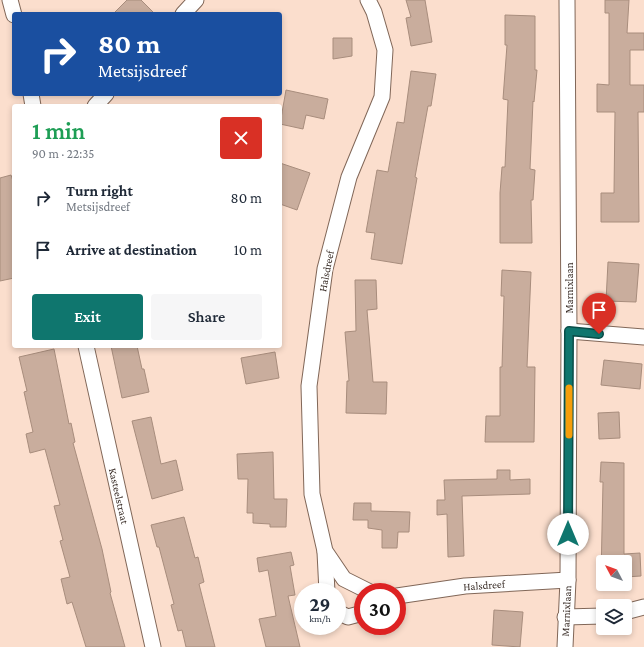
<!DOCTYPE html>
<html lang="en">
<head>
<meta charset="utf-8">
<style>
	body { margin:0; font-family:"Crimson Pro",serif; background:#f6f6f7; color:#1f2937; height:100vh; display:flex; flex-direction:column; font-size:15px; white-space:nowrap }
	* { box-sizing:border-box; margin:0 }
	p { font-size:13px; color:#747a83 }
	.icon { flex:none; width:22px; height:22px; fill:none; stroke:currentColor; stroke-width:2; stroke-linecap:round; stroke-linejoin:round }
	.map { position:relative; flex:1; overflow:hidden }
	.sheet { position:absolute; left:12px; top:104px; width:270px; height:244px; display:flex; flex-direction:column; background:#fff; border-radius:4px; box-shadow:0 2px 6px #0003 }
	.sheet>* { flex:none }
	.top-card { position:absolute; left:12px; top:12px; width:270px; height:84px; border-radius:4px; box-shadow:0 2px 6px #0003; background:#1a4fa0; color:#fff; overflow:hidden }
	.needle { width:26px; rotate:311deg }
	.buttons { position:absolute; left:596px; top:555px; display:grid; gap:8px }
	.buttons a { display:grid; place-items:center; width:36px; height:36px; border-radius:4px; background:#fff; box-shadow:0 2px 6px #0003; font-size:20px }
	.speed { position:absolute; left:294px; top:583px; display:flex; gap:8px; font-size:20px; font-weight:700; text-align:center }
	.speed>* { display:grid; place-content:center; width:52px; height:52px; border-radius:50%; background:#fff; box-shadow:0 2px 6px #0003; line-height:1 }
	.speed small { font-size:10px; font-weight:400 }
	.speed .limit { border:6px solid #d22; background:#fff; color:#111 }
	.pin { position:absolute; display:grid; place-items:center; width:34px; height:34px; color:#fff; margin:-41px -17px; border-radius:50% 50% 50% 0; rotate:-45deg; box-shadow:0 0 4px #0007 }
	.pin .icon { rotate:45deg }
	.me { position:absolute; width:44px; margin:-22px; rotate:0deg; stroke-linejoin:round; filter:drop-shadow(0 0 3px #0008) }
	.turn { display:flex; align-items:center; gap:14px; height:84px; padding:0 20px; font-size:18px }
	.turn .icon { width:52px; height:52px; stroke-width:2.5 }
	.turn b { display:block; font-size:28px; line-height:34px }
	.round { display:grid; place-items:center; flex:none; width:42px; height:42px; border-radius:4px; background:#f6f6f7 }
	.summary { display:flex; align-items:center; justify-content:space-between; height:68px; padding:0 20px }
	h1 { font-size:24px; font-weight:600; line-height:30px; color:#1e9e55 }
	.action { display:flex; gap:8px; margin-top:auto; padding:8px 20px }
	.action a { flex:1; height:46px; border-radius:4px; background:#0f766e; color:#fff; font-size:16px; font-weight:600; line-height:46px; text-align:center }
	.action a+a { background:#f6f6f7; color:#1f2937 }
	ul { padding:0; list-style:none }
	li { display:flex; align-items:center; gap:12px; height:52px; padding:0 20px }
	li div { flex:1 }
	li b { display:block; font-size:15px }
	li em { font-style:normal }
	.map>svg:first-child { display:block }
</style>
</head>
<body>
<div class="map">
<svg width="644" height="647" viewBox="0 0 644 647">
	<rect width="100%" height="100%" fill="#fbdecd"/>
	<!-- building -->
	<g fill="#c9ad9d" stroke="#a88d7d">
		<polygon points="127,0 141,0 155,14 113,14"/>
		<polygon points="406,0 425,0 432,42 411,46 406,18 411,17"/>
		<polygon points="605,0 629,0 627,33 644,33 644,50 630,50 630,85 644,85 644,112 638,112 639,222 601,222 601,193 614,193 615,112 597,112 597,84 609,85 609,13 605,13"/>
		<polygon points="505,15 535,16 535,70 537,70 534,102 533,101 530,169 535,170 533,200 531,200 532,243 500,243 500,193 502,167 505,167 508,100 503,99 507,45 505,45"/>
		<polygon points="333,38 352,38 352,56 333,59"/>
		<polygon points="411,71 436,74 431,106 428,106 415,177 417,178 402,264 371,259 375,233 366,232 377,170 388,172 397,122 404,123"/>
		<polygon points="286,90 328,99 324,119 306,115 303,129 280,124"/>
		<polygon points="280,163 310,173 297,210 280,204"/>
		<polygon points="11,175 14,184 14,278 0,281 0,178"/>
		<polygon points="608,262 639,264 636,302 606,301"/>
		<polygon points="502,270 531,272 527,367 535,367 534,442 485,442 486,416 500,416 500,367 502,367 504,296 501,296"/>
		<polygon points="355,280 376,280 377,309 367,310 373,382 387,382 386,414 346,413 347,381 349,381 345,332 356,331"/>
		<polygon points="111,346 137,346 142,369 144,369 149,392 122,398"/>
		<polygon points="54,349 69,424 71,423 75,442 73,443 102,549 111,592 110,593 125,647 86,647 72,602 67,604 61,579 70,577 60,541 63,540 54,506 60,505 45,449 30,453 26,434 33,432 24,392 27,391 19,357"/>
		<polygon points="275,352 279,378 246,384 241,358"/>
		<polygon points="604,360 642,364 640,389 601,385"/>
		<polygon points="619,412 620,438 599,439 598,413"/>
		<polygon points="151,417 161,464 176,460 183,490 152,499 132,421"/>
		<polygon points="273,452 274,499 287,499 286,527 270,527 270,524 253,523 253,513 247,513 248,479 238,479 237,454"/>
		<polygon points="601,462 624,463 624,554 640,553 641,576 625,577 625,562 603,562 603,578 601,578 603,482 600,482"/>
		<polygon points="497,470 510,470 510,480 530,479 530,494 462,496 464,556 448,557 447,514 437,515 437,500 445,500 444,480 497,479"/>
		<polygon points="354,503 371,503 371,511 410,512 409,532 398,532 397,548 382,548 382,530 368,528 368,520 353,520"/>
		<polygon points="184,517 195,558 198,557 204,582 199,584 215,647 186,647 182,630 178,631 171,605 174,604 159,547 157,547 151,525"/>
		<polygon points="291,552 294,565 290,566 295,595 288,596 300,647 266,647 259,619 276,616 268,570 259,572 257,558"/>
		<polygon points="494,610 523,612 520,647 492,645"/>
	</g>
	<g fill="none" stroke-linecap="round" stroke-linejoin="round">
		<!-- street casing -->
		<g stroke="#816758" stroke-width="17">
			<g id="street">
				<polyline points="10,0 14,15"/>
				<polyline points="368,0 374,12 385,50 382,97 349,177 325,269 309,386 312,494 325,551 344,579 370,592"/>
				<polyline points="183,14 196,0"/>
				<polyline points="31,94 33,106"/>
				<polyline points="95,106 106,94"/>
				<polyline points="569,331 644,337"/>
				<polyline points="86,346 153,647"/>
				<polyline points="325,552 327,592"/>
				<polyline points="397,596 465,586 568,580"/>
				<polyline points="337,612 348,617 363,613"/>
				<polyline points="625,612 644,607"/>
				<polyline points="565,617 603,616"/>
				<polyline points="565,647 568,580 569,331 567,0"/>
			</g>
		</g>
		<!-- street -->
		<use href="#street" stroke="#fff" stroke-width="15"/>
	</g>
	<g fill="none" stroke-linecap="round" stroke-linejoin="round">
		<!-- route casing -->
		<g stroke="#0a4d48" stroke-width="10">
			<polyline id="route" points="568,534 569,331 599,334"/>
		</g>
		<!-- route -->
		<use href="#route" stroke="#0f766e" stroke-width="7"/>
		<!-- slow -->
		<polyline stroke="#f59e0b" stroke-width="7" points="569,435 569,388"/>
	</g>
	<g text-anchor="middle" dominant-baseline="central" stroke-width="4" stroke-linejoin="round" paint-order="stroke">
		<!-- street labels -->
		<g font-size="11" fill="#3a2e28" stroke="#fff">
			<text transform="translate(326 271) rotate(-79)">Halsdreef</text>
			<text transform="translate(569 288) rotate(-90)">Marnixlaan</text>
			<text transform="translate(119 496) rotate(77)">Kasteelstraat</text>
			<text transform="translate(484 585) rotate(-4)">Halsdreef</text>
			<text transform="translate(566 611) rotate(-87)">Marnixlaan</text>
		</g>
	</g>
</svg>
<div class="buttons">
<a><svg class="needle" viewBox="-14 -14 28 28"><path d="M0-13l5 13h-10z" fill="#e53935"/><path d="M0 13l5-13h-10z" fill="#747a83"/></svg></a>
<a><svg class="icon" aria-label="layers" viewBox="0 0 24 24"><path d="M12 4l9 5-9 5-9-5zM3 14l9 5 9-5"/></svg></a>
</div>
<div class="speed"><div>29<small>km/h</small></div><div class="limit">30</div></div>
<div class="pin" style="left:599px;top:334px;background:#d93025"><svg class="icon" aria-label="arrive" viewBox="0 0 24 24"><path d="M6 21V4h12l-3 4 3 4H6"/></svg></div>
<svg class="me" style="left:568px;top:534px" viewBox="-20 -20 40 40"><circle r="19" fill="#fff"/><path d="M0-13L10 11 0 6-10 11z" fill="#0f766e"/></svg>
<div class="top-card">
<div class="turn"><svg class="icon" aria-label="right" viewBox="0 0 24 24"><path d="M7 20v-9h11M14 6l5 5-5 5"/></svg><div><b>80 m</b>Metsijsdreef</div></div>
</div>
<section class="sheet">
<div class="summary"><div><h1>1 min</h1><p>90 m · 22:35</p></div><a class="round" style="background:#d93025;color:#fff"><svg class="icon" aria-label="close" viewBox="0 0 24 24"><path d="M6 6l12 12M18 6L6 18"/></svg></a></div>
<ul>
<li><svg class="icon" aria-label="right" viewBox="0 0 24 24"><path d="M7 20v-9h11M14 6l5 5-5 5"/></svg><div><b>Turn right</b><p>Metsijsdreef</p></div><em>80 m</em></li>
<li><svg class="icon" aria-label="arrive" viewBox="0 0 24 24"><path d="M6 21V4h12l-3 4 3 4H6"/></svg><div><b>Arrive at destination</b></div><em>10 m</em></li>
</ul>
<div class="action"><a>Exit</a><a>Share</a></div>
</section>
</div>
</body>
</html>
